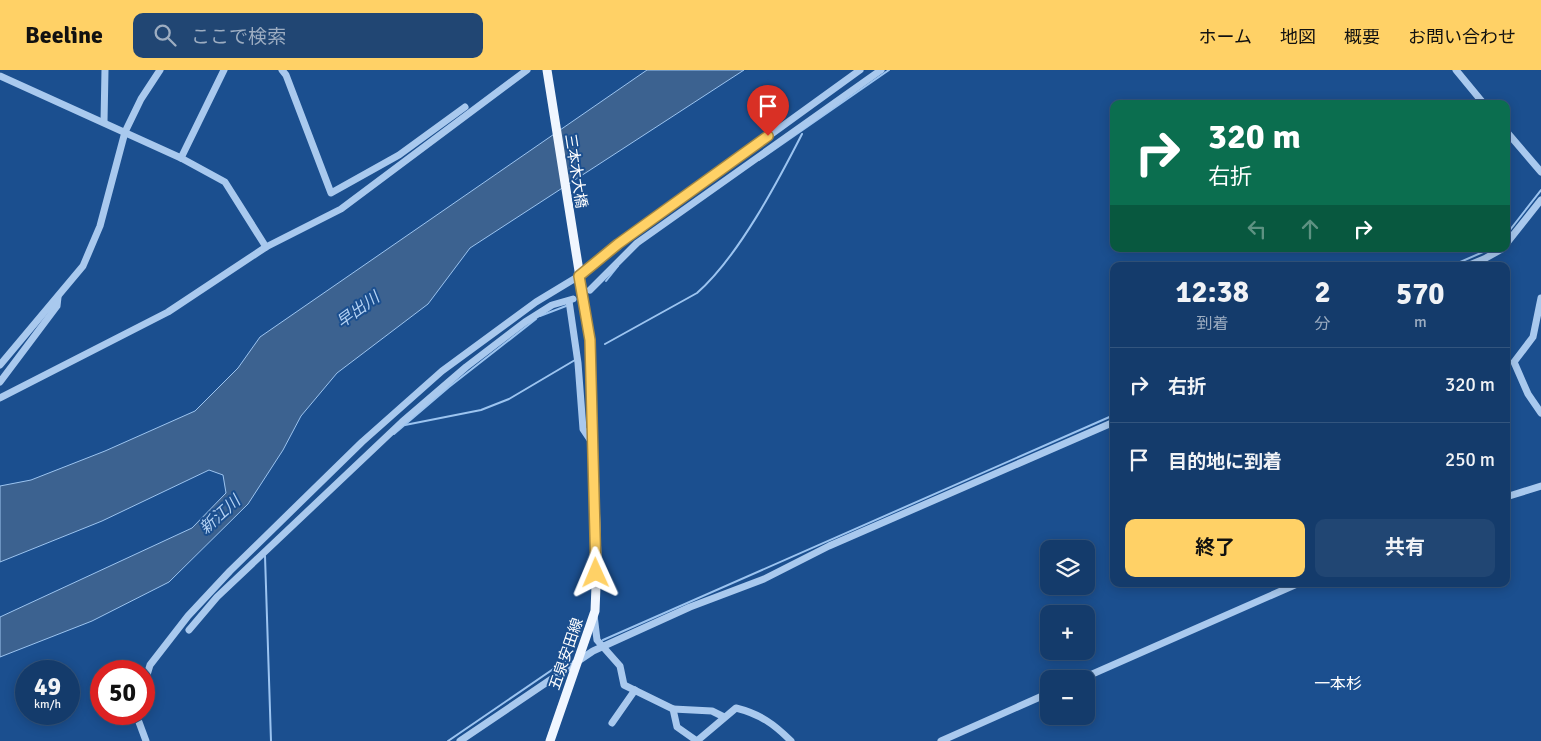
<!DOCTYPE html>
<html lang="ja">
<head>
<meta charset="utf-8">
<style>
	body { margin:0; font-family:Signika,"Noto Sans JP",sans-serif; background:#214673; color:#f1f3f6; height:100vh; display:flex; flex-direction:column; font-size:19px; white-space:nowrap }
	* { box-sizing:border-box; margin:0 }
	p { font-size:16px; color:#9dadc1 }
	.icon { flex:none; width:28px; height:28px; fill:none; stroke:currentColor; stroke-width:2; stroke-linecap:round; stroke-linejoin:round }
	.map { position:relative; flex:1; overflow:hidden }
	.drawer { position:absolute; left:1110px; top:192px; width:400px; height:325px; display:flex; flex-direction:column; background:#143b6b; border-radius:10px; box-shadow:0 2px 12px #0003,0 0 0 1px #33557e }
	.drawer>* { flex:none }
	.hud { position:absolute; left:1110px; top:30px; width:400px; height:152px; border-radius:10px; box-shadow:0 2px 12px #0003,0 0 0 1px #33557e; background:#0b6e4f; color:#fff; overflow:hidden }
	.fabs { position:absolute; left:1040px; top:470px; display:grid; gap:10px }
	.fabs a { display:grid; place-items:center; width:55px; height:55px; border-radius:10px; background:#143b6b; box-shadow:0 2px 12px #0003,0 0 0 1px #33557e; font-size:25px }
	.speed { position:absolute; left:15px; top:590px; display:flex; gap:10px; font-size:25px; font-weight:700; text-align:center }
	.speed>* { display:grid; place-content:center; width:65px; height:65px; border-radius:50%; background:#143b6b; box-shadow:0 2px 12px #0003,0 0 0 1px #33557e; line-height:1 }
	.speed small { font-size:12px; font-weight:400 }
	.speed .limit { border:8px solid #d22; background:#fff; color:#111 }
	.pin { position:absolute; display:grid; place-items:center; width:42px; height:42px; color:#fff; margin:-51px -21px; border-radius:50% 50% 50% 0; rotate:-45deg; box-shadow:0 0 5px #0007 }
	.pin .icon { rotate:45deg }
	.me { position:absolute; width:55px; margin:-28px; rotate:359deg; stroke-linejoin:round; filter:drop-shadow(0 0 4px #0008) }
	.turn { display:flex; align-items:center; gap:18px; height:105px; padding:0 15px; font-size:22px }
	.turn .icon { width:65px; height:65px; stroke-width:2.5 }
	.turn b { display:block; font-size:35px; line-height:42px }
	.lanes { display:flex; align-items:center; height:48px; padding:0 15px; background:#0003; justify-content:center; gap:25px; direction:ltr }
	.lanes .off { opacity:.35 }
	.eta { display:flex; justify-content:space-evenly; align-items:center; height:85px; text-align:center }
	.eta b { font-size:30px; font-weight:700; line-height:35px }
	.cta { display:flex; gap:10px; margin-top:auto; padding:10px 15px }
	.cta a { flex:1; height:58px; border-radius:10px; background:#ffd166; color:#111; font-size:20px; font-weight:700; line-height:58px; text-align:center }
	.cta a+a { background:#214673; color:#f1f3f6 }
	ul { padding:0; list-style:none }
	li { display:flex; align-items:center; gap:15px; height:75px; padding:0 15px; border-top:1px solid #33557e }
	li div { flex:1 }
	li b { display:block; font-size:19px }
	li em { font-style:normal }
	header { display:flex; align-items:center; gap:30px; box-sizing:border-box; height:70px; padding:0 25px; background:#ffd166; color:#111 }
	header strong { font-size:24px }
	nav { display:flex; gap:28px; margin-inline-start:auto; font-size:18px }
	.search { width:350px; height:45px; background:#214673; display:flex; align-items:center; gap:12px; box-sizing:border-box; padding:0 18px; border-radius:10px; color:#9dadc1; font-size:19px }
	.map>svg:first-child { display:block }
</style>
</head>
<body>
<header>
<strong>Beeline</strong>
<div class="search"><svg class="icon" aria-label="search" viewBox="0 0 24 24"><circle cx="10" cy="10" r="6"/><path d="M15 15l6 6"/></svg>ここで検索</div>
<nav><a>ホーム</a><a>地図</a><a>概要</a><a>お問い合わせ</a></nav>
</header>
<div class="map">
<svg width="1541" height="671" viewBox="0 0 1541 671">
	<rect width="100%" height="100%" fill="#1b4f8f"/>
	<!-- water -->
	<polygon fill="#3c6290" stroke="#9cc4f0" points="647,0 744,0 470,178 428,234 337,303 301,346 283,380 248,434 169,512 92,551 0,587 0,547 192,458 226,423 223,405 209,400 102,451 0,492 0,416 31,410 105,381 195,341 238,298 260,267"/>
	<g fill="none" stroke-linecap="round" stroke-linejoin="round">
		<!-- stream -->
		<g stroke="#9cc4f0" stroke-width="2">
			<polyline points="759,90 889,0"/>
			<polyline points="1506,165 1541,120"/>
			<polyline points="1451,196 1490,179"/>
			<polyline points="606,211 618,196"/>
			<polyline points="540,246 566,236"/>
			<path d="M605,274L697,223C738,187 777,113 802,64"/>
			<polyline points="405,355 481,340 509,329 575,290"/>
			<polyline points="394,364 449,317 536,249"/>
			<polyline points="265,486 271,671"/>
			<polyline points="603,570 1114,345"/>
			<polyline points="448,671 565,591"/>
		</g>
		<!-- minor -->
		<g stroke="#a9c9ee" stroke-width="7">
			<polyline points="282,0 286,5 331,123 399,85 465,37"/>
			<polyline points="1456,0 1484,34"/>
			<polyline points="0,6 181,88 225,112 266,177"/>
			<polyline points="104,52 105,0"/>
			<polyline points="1506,61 1541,102"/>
			<polyline points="181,88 224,0"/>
			<polyline points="1506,174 1541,130"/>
			<polyline points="1467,196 1484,189 1502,179"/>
			<polyline points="590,220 637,173 881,0"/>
			<polyline points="1541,228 1533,267 1514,292 1528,324 1541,343"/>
			<polyline points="569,231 578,293 583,359 593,374"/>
			<polyline points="0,295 83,196 100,156 125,62 141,29 160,0"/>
			<polyline points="0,312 57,236 58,227"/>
			<polyline points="0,328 168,242 266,177 341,139 527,0"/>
			<polyline points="1506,427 1541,416"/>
			<polyline points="594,545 597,570 620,596 624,615 673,639 677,657 697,671"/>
			<polyline points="189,560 217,527 402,352 466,297 525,252 552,235 573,229"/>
			<polyline points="1081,609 1297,514"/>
			<polyline points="144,615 150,595 188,546 230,501 362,372 442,301 536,232 579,206 618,175 860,0"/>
			<polyline points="673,639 712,641 724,647"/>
			<polyline points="136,644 146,671"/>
			<polyline points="612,653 635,620"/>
			<polyline points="460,671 593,581 690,537 764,509 829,476 1114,352"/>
			<path d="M697,671L736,638C760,644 774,654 791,671"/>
			<polyline points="941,671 1049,623"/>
		</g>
		<!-- major -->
		<polyline stroke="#f0f6ff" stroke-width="9" points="547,0 590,270 597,491 595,541 550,671"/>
	</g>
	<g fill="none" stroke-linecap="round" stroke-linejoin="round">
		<!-- route casing -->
		<g stroke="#a68842" stroke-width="12">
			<polyline id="route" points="596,503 590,270 579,206 618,174 768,66"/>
		</g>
		<!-- route -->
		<use href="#route" stroke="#ffd166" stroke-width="9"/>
	</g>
	<g text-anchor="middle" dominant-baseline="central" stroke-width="4" stroke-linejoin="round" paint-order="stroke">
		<!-- street labels -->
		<g font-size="15" fill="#fff" stroke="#1b4f8f">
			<text transform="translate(576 101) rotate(81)">三本木大橋</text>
			<text transform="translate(566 584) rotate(-71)">五泉安田線</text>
		</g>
		<!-- water labels -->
		<g font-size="16" font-style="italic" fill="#b5d3f5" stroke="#1b4f8f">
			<text transform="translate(358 240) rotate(-36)">早出川</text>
			<text transform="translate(220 445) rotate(-42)">新江川</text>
		</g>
		<!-- neighbourhood labels -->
		<g font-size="16" fill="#fff" stroke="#1b4f8f">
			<text x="1338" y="614">一本杉</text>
		</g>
	</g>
</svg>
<div class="fabs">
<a><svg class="icon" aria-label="layers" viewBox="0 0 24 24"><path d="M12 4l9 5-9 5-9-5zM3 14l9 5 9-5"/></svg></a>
<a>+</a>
<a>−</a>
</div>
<div class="speed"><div>49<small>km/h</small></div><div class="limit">50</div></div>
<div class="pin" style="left:768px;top:66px;background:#d93025"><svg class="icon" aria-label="arrive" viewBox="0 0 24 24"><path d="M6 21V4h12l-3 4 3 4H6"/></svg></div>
<svg class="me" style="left:596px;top:503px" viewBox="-20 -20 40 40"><path d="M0-17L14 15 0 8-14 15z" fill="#ffd166" stroke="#fff" stroke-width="4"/></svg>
<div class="hud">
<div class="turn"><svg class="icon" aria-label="right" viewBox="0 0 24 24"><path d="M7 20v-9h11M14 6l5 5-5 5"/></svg><div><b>320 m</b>右折</div></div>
<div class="lanes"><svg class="icon off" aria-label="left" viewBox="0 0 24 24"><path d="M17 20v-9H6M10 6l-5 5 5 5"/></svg><svg class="icon off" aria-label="ahead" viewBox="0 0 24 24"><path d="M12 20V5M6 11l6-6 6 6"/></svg><svg class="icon" aria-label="right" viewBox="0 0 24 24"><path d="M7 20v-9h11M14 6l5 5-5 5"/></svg></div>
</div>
<section class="drawer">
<div class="eta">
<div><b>12:38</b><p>到着</p></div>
<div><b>2</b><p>分</p></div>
<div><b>570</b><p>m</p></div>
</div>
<ul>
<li><svg class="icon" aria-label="right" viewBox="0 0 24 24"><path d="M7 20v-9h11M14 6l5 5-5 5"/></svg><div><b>右折</b></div><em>320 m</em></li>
<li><svg class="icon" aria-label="arrive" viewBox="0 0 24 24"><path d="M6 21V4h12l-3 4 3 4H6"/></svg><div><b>目的地に到着</b></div><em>250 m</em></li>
</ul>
<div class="cta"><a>終了</a><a>共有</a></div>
</section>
</div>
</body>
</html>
